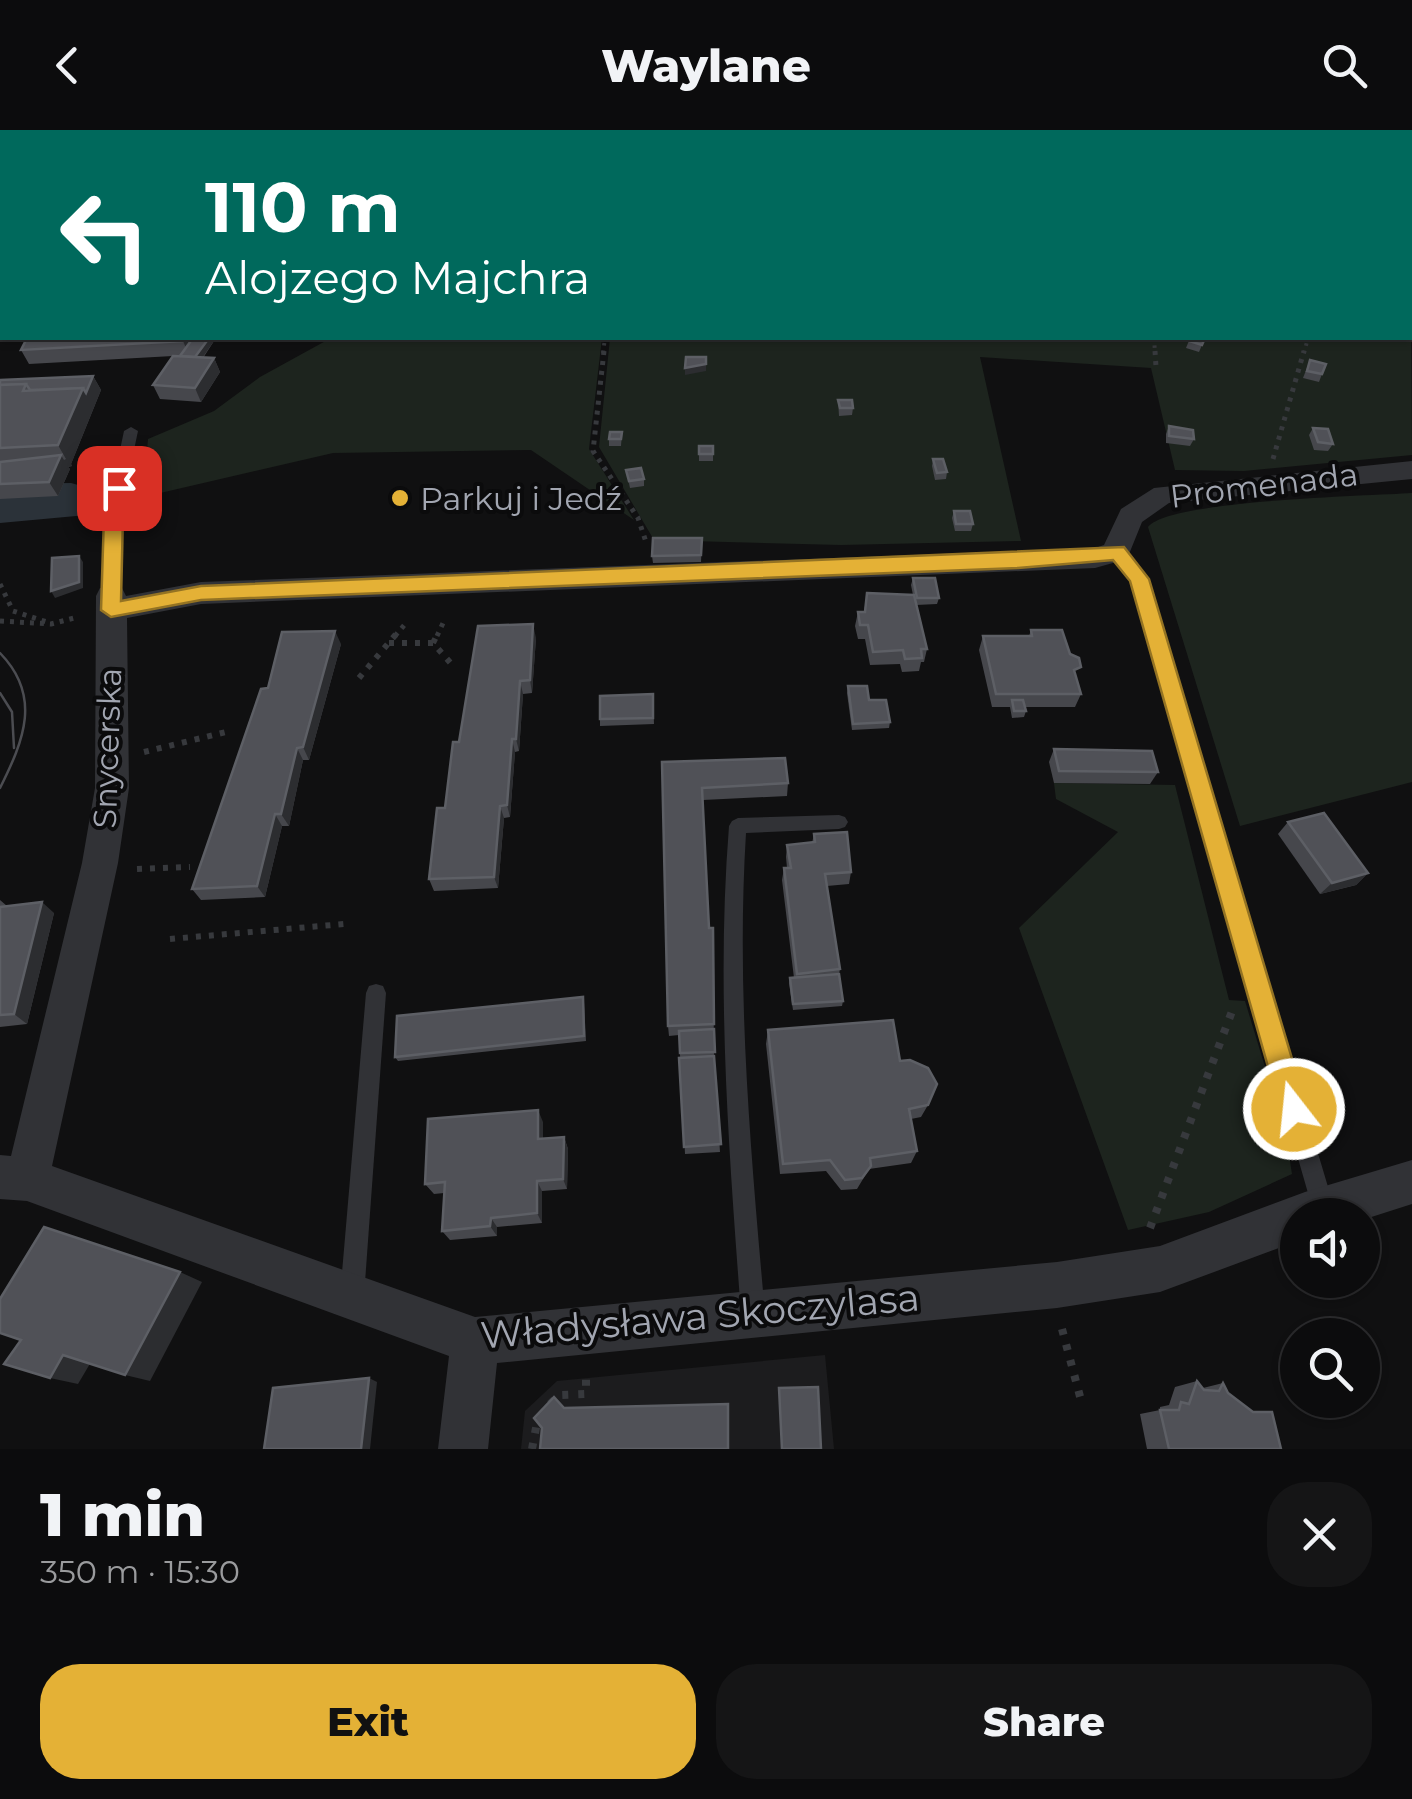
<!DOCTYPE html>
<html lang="en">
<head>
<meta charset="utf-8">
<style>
	body { margin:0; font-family:Montserrat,sans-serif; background:#151516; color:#f1f3f6; height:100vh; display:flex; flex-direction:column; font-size:38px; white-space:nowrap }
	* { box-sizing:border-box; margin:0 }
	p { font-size:32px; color:#9a9b9d }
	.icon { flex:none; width:55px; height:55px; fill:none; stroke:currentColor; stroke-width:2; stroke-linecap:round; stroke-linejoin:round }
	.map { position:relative; height:1319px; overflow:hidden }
	.side { display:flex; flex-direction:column; background:#0c0c0d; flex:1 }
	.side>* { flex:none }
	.guide { position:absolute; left:0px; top:0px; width:1412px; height:210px; box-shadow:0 2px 8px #0004,0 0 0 2px #2c2c2e; background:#00695c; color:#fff; overflow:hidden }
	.tools { position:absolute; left:1280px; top:1068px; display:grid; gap:20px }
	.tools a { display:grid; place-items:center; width:100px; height:100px; border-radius:50%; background:#0c0c0d; box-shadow:0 2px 8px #0004,0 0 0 2px #2c2c2e; font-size:50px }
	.pin { position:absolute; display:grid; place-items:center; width:85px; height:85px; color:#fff; margin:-42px; border-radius:20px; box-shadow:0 5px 15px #0006 }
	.me { position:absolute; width:110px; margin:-55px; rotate:344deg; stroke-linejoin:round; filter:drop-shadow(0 0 8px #0008) }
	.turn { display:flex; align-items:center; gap:35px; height:210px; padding:0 40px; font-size:45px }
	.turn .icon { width:130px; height:130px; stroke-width:2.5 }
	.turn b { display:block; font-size:70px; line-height:85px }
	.round { display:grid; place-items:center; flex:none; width:105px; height:105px; border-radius:40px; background:#151516 }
	.summary { display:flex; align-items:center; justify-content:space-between; height:170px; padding:0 40px }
	h1 { font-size:60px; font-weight:800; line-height:75px }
	.primary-button { display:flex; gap:20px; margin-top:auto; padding:20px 40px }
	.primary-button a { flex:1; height:115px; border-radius:40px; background:#e4b136; color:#111; font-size:40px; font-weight:800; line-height:115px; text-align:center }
	.primary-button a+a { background:#151516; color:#f1f3f6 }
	header { display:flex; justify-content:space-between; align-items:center; height:130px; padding:0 40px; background:#0c0c0d; font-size:45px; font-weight:800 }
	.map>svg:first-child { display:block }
</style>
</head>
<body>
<header><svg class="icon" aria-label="back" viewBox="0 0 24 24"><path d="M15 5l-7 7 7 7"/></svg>Waylane<svg class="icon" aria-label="search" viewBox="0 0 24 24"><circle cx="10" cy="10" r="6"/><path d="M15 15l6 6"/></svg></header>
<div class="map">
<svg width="1412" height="1319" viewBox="0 0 1412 1319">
	<rect width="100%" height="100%" fill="#101011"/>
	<!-- built -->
	<g fill="#1c1c1e">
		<polygon points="52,0 787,0 779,2"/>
		<polygon points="825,1225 834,1319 521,1319 525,1281 557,1251"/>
	</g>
	<!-- green -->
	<g fill="#1d241e">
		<polygon points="1410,25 1412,325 1244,341 1175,340 1151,238 980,227 1021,411 841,415 654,410 599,317 610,208 1410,208"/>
		<polygon points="331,208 602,208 589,319 634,390 531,320 333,323 143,367 148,309 214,281 260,247"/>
		<path d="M1412,363V652L1240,696L1148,397C1169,370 1368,366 1412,363Z"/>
		<polygon points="1054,653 1175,655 1229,870 1245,871 1286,1006 1292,1044 1209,1082 1128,1100 1019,798 1118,702 1056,669"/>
	</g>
	<!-- water -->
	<polygon fill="#2b3239" points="71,353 96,360 87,385 0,393 0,354"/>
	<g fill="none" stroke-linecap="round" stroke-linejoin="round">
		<!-- path-far3 -->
		<g stroke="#37393d" stroke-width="4" stroke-dasharray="2.5 5" stroke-linecap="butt">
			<polyline points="119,0 125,2"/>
			<polyline points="1388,0 1393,2"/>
			<polyline points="996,2 1002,0"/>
			<polyline points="1154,208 1155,223"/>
			<polyline points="603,223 605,208"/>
			<polyline points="1304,223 1308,208"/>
		</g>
		<!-- path-far2 -->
		<g stroke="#37393d" stroke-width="5" stroke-dasharray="4 6" stroke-linecap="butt">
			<polyline points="604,221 593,321 638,388 647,415"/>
			<polyline points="1155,221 1156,237"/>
			<polyline points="1273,329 1304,221"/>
			<polyline points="0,454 13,481 50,493"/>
			<polyline points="0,491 51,494 78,487"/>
			<polyline points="395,506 406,493"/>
			<polyline points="437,506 444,491"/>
		</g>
		<!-- path-far1 -->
		<g stroke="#37393d" stroke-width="6" stroke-dasharray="5 8" stroke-linecap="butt">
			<polyline points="389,513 433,513 454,537"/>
			<polyline points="433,513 438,503"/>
			<polyline points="359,548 397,503"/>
			<polyline points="144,622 230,601"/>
			<polyline points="137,739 190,737"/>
			<polyline points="170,809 344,794"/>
		</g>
		<!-- path -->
		<g stroke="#37393d" stroke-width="8" stroke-dasharray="6 10" stroke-linecap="butt">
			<polyline points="1150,1098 1234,876"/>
			<polyline points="1062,1199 1082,1274"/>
			<polyline points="550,1274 559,1265 586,1264 586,1241"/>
			<polyline points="532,1319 538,1287"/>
		</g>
		<!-- service -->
		<g fill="#313236" fill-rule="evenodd">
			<polygon points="131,297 138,301 120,386 119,466 111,471 103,466 106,386 124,301"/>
			<polygon points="1117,417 1122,418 1147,449 1334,1077 1331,1085 1315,1085 1312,1077 1132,451 1110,422"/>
			<path d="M839,685L845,687L848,692L845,697L839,699L746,703C736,864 751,1024 765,1184L761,1192L753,1196L745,1192L741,1184C729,1021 716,859 729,696L732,691L738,688Z"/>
			<polygon points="376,854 383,856 386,863 364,1166 360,1174 352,1178 344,1174 340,1166 366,863 369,856"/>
		</g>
		<!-- minor -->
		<g fill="#313236" fill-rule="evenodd">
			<polygon points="0,22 2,23 2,35 0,35"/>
			<polygon points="2,97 2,113 0,114 0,98"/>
			<polygon points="1412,331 1412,349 1169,373 1142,392 1127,429 1095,438 201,474 127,488 129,658 118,733 52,1036 475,1187 1057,1132 1160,1116 1305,1062 1412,1030 1412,1074 1362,1090 1362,1085 1298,1085 1298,1111 1160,1162 1057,1178 497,1233 488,1319 438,1319 449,1226 27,1071 0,1069 0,1025 11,1026 82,733 95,658 96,466 100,458 122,458 126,466 201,452 1095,418 1104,415 1121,379 1154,358"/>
		</g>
		<!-- tram -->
		<g stroke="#4b4c51" stroke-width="2.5">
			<polyline points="0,115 2,111"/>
			<path d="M0,523C42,566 24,610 0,658"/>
			<polyline points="0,563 12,582 14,618"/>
		</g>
	</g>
	<!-- wall -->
	<g fill="#46474c">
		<polygon points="225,0 345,0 340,2 232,2"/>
		<polygon points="216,208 203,228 214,228 220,242 201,272 160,269 153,255 173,226 29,234 21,220"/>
		<polygon points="1190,208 1205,208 1199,222 1186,218"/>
		<polygon points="1310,230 1322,244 1319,252 1303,248"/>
		<polygon points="93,246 101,260 71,334 72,336 68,337 70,339 58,366 0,369 0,250"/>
		<polygon points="838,270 853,278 852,285 839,286"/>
		<polygon points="1169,296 1194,309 1190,316 1166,313 1166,304"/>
		<polygon points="1313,298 1333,314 1328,321 1314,320 1309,305"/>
		<polygon points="622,302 621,316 609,316 609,309"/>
		<rect x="699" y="316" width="14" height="15"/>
		<polygon points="933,329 947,342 946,349 935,350 932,336"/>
		<polygon points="626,340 644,349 644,356 630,358"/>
		<polygon points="954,381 973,394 971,401 955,401 952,388"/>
		<polygon points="702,408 701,432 653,433 652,426"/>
		<polygon points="913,448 939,468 937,474 916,475 927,519 924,532 921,532 919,541 902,542 900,534 870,535 865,509 858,509 855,496 858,482 864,482 867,463 913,465 911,455"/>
		<polygon points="1031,500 1076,548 1081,564 1075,577 1025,577 1026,581 1024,587 1012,588 1010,577 992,577 979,520 983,506 1029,506"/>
		<polygon points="536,508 532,563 523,564 519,621 515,622 510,687 504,688 498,758 434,761 429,749 445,678"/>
		<polygon points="341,514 309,630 303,630 289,696 282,696 265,767 201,770 192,759 268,558"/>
		<polygon points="848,556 869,570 890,592 889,598 852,600 847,563"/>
		<polygon points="653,564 654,594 600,596 600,589"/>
		<polygon points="1054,619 1158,642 1150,654 1054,653 1049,632"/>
		<polygon points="662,632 788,653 787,666 703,670 709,798 713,798 714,927 720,1022 685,1024 679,905 669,906 668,896"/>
		<polygon points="1288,692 1368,743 1356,755 1320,764 1278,704"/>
		<polygon points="814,704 851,742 849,754 827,756 840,839 839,844 843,871 842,876 793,880 789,853 790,848 794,848 782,750 784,738 787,738 786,727 787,715 812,713"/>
		<polygon points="0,770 7,776 54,783 27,894 0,897"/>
		<polygon points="584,872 586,911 398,931 395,927"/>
		<polygon points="768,900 900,931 928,975 921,987 911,989 917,1021 911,1033 869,1039 857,1059 841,1060 826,1041 780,1044 766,914"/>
		<polygon points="543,992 543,1009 564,1007 568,1019 567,1059 542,1061 542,1093 497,1097 497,1106 450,1110 442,1101 444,1063 434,1064 425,1054"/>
		<polygon points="1197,1251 1203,1258 1223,1253 1228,1263 1281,1319 1147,1319 1140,1284 1160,1280 1160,1277 1169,1275 1175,1257"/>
	</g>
	<!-- shaded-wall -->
	<g fill="#2c2d30">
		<polygon points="305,0 345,0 340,2 300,2"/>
		<polygon points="186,208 201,208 189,225 183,211"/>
		<polygon points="209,208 216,208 194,240 191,233"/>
		<polygon points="214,228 220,242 201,272 195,258"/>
		<polygon points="706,234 706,241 685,245 685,238"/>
		<polygon points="93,246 101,260 71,334 72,336 68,337 70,339 58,366 49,352 61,325 64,330 66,329 58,315 83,258"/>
		<polygon points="79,426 83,432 83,458 55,468 51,461"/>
		<polygon points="533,494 536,508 532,563 530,550"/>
		<polygon points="335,501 341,514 309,630 303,617"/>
		<polygon points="520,551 523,564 519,621 516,609"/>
		<polygon points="512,609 515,622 510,687 507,675"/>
		<polygon points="297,618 303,630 289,696 281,684"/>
		<polygon points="500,676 504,688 498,758 494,747"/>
		<polygon points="275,684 282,696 265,767 257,756"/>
		<polygon points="1368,743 1356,755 1320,764 1332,753"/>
		<polygon points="42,772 54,783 27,894 14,884"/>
		<polygon points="538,980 543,992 543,1021 538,1009"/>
		<polygon points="564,1007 568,1019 567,1059 563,1049"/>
		<polygon points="537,1051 542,1061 542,1093 537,1083"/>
		<polygon points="491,1088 497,1097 497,1106 490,1096"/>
		<polygon points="180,1142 202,1152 150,1251 125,1245"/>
		<polygon points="63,1225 91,1232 78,1254 50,1248"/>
		<polygon points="369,1248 377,1252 370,1319 361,1319"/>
	</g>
	<!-- building -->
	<g fill="#505157" stroke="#5d5f65" stroke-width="2.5">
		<polygon points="276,0 305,0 300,2 284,2"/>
		<polygon points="27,208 186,208 183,211 21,220"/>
		<polygon points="193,208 209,208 195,227 180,226"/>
		<polygon points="1190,208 1205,208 1202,215 1189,211"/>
		<polygon points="173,226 214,228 195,258 153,255"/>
		<polygon points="686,227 706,227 706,234 685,238"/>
		<polygon points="1310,230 1326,234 1322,244 1307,241"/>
		<polygon points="93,246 86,263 83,258 30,260 26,254 0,255 0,250"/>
		<polygon points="26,254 23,261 83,258 58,315 0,318 0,255"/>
		<polygon points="838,270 852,270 853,278 840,278"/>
		<polygon points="1169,296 1193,300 1194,309 1169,306"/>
		<polygon points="1313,298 1328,299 1333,314 1318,312"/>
		<polygon points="610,302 622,302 621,309 609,309"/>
		<rect x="699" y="316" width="14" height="8"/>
		<polygon points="61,325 49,352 0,354 0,332"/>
		<polygon points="933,329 943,329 947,342 937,343"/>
		<polygon points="641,338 644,349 629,351 626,340"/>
		<polygon points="954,381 970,381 973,394 956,394"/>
		<polygon points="653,408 702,408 701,425 652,426"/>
		<polygon points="79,426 79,452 51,461 52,428"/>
		<polygon points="913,448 935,448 939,468 917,468"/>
		<polygon points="867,463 914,465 927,519 921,519 922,528 905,529 903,520 873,522 868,495 860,495 858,482 865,482"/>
		<polygon points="533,494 530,550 520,551 516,609 512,609 507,675 500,676 494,747 429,749 437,678 445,678 453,612 459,612 478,496"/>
		<polygon points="1031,500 1062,500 1070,524 1079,528 1081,537 1074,540 1081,564 996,564 983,506 1032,506"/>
		<polygon points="335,501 303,617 297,618 281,684 275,684 257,756 192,759 261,559 268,558 282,502"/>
		<polygon points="848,556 867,556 869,570 886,570 890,592 853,594"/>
		<polygon points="653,564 653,588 600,589 600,566"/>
		<polygon points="1012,570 1023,570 1026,581 1014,581"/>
		<polygon points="1054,619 1152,621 1158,642 1059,641"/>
		<polygon points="785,628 788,653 702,658 709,798 713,798 714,894 668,896 662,632"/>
		<polygon points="1324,683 1368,743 1332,753 1288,692"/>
		<polygon points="847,702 851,742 825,744 840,839 797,844 784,738 791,738 787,715 815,712 814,704"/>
		<polygon points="42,772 14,884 0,885 0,777"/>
		<polygon points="839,844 843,871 793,874 790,848"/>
		<polygon points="583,867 584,906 395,927 397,886"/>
		<polygon points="893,890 900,931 910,930 928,938 937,954 928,975 909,979 917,1021 870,1028 871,1036 862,1048 845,1050 830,1030 783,1034 768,900"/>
		<polygon points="714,899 715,922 680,923 679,901"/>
		<polygon points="714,926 721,1014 684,1017 679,928"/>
		<polygon points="538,980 538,1009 564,1007 563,1049 537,1051 537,1083 491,1088 490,1096 442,1101 445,1052 425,1054 428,989"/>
		<polygon points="44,1097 180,1142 125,1245 63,1225 50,1248 4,1234 21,1210 0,1203 0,1169"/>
		<polygon points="369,1248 361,1319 264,1319 273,1258"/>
		<polygon points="1197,1251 1204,1260 1219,1261 1223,1253 1228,1263 1253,1282 1272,1282 1281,1319 1169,1319 1160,1280 1179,1280 1181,1272 1189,1274"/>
		<polygon points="818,1257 821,1319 782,1319 779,1258"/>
		<polygon points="554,1267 564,1278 728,1274 728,1319 540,1319 542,1298 534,1288"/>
	</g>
	<!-- route -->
	<polygon fill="#e4b136" stroke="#947323" stroke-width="2.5" points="113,354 128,358 123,386 121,471 201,456 1124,417 1149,449 1307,979 1303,988 1294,993 1284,988 1280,979 1130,451 1113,430 1018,438 201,470 111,487 101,480 104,386"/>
	<!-- markers -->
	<circle fill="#e4b136" stroke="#0b0b0c" stroke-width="4" cx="400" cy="368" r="10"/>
	<g text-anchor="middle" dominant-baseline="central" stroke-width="8" stroke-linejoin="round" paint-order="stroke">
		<!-- street labels -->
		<g font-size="32" fill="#a2a6b1" stroke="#0b0b0c">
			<text transform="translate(1264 355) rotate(-7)">Promenada</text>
			<text transform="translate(107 618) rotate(-88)">Snycerska</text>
		</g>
		<!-- poi labels -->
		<g font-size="32" fill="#a2a6b1" stroke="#0b0b0c" text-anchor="start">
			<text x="420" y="368">Parkuj i Jedź</text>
		</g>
		<!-- near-street labels -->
		<g font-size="38" fill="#a2a6b1" stroke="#0b0b0c">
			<text transform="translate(700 1186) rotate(-5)">Władysława Skoczylasa</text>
		</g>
	</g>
</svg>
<div class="tools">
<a><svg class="icon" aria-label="sound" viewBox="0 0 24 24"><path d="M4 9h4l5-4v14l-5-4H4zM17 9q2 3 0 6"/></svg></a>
<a><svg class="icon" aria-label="search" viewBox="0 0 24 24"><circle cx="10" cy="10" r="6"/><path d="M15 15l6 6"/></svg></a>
</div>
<div class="pin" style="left:119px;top:358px;background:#d93025"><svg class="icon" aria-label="arrive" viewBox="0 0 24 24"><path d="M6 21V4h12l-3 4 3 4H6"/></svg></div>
<svg class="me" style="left:1294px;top:979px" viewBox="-20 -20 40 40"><circle r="17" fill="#e4b136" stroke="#fff" stroke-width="3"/><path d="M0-11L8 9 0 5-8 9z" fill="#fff"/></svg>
<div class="guide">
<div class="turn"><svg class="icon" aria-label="left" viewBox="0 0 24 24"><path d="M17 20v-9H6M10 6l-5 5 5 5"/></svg><div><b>110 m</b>Alojzego Majchra</div></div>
</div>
</div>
<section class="side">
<div class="summary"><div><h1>1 min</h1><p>350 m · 15:30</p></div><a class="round"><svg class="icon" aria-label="close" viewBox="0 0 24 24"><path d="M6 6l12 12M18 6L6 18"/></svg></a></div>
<div class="primary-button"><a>Exit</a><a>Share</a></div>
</section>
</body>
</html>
